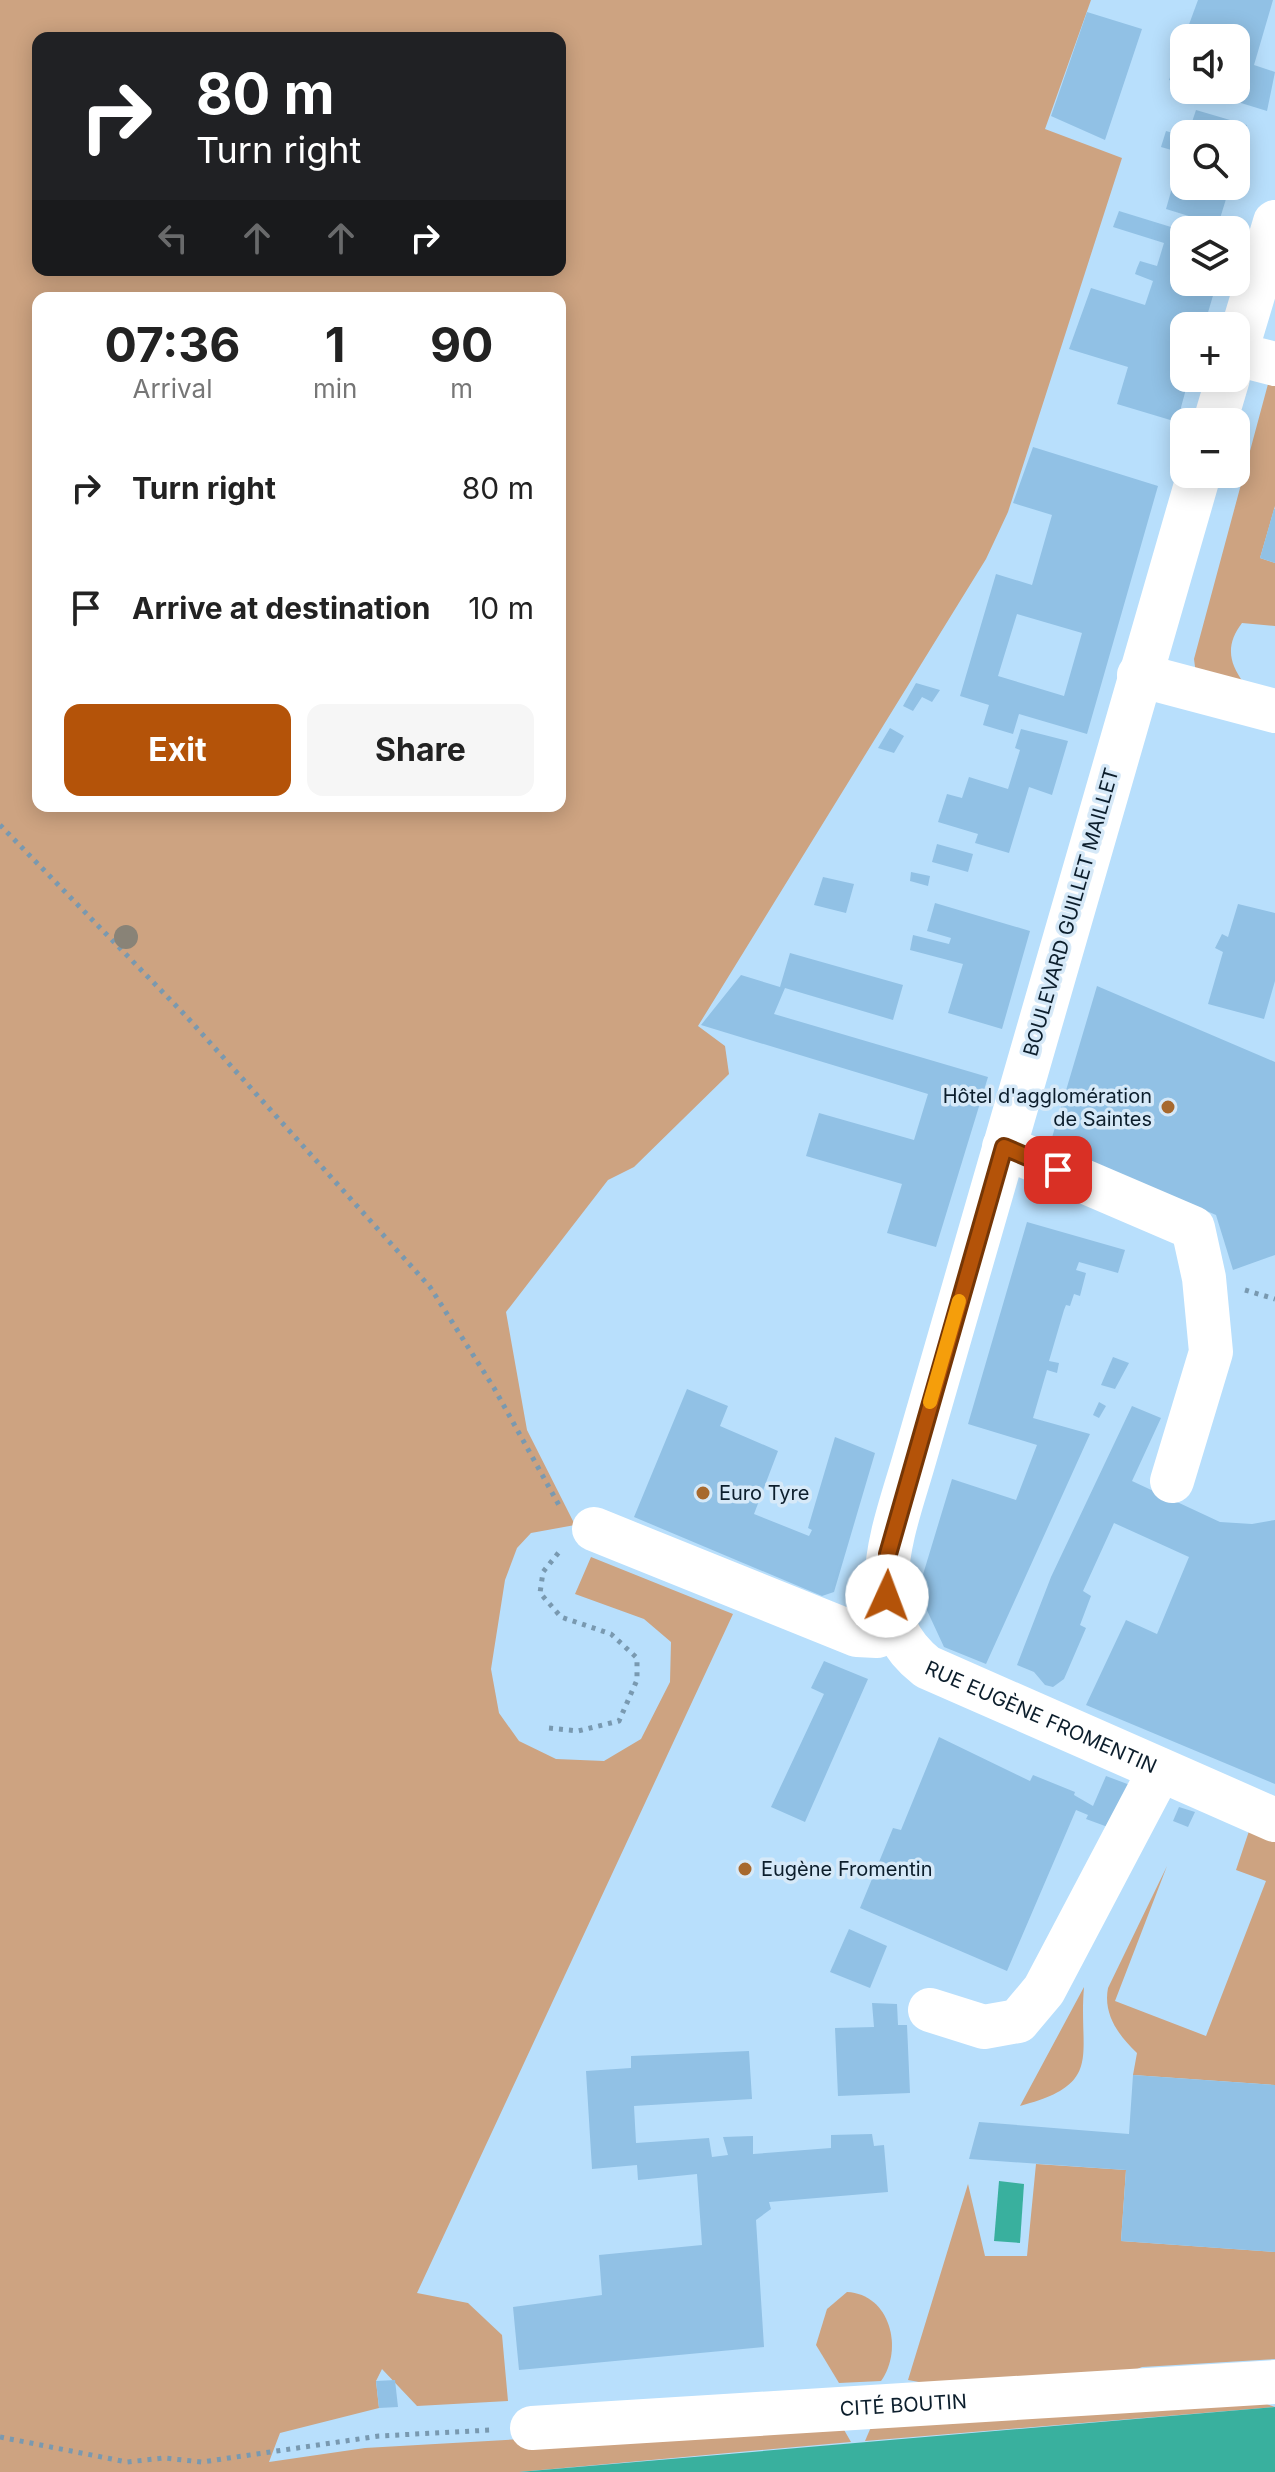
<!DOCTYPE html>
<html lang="en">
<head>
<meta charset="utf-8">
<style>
	body { margin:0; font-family:Inter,sans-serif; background:#f6f6f6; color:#222; height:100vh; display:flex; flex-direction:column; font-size:30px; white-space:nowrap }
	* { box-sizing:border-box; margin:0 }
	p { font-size:26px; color:#767676 }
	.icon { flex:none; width:44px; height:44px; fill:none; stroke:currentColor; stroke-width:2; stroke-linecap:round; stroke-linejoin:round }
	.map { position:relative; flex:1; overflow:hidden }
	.details { position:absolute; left:32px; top:292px; width:534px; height:520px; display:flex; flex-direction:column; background:#fff; border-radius:16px; box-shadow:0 4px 20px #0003 }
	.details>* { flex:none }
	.top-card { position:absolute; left:32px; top:32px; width:534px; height:244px; border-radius:16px; box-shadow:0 4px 20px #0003; background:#202124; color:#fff; overflow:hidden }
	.fabs { position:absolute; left:1170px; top:24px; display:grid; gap:16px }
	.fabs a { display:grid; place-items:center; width:80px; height:80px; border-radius:16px; background:#fff; box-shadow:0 4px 20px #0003; font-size:40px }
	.pin { position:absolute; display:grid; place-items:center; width:68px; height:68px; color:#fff; margin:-34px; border-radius:16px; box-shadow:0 4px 12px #0006 }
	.me { position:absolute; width:88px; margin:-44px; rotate:2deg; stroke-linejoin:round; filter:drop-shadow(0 0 6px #0008) }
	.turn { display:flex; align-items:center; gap:28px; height:168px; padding:0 32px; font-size:36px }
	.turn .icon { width:104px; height:104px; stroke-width:2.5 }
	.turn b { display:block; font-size:56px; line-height:68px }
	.lanes { display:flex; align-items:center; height:76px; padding:0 32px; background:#0003; justify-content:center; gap:40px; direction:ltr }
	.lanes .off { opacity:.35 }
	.eta { display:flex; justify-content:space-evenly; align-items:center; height:136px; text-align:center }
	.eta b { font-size:48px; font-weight:700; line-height:56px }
	.cta { display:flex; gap:16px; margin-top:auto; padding:16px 32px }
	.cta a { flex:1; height:92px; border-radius:16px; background:#b45309; color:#fff; font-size:32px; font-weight:700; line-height:92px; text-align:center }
	.cta a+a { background:#f6f6f6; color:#222 }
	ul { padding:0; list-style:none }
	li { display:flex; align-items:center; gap:24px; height:120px; padding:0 32px }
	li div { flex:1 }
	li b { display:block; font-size:30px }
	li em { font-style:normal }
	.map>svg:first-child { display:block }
</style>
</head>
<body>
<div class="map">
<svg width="1275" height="2472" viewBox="0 0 1275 2472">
	<rect width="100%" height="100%" fill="#b8dffc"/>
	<!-- green -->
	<g fill="#cda381" fill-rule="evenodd">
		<path d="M0,0H1091L1045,129L1122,158L1008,512L986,559L698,1026L725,1046L729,1074L634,1167L608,1180L506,1312L527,1430L575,1525L531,1533L517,1548L505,1580L491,1669L499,1713L519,1741L556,1759L604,1761L641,1739L670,1682L671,1642L644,1619L575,1594L591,1557L733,1614L417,2293L468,2303L502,2335L508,2401L417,2406L382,2369L376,2381L379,2408L280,2433L269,2462L365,2448L839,2421L851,2442L519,2472H0ZM38,38H560V270H38ZM38,298H560V806H38Z"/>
		<path d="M1268,384L1275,386V506L1260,558L1275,563V626L1242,623C1226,644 1228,662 1244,683L1196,674L1194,659Z"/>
		<path d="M1249,1831L1275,1840V2085L1133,2075L1137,2053C1118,2035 1103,2014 1108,1988L1167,1866L1115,2001L1206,2036L1266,1881L1236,1870Z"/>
		<path d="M1084,1987C1078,2056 1105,2084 1020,2106Z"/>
		<polygon points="1036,2164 1126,2170 1121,2241 1275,2252 1275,2359 1142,2367 1128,2373 947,2387 908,2380 968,2184 985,2256 1027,2256"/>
		<path d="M847,2292C890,2294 904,2349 881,2381L839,2383L816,2345L827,2309Z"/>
		<polygon points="1240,2394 1275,2407 865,2441 877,2413"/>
	</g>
	<!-- water -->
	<g fill="#39b09e">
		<polygon points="999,2181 1024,2184 1020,2243 994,2241"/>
		<polygon points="1275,2407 1275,2472 519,2472"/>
	</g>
	<!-- building -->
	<g fill="#91c1e5" fill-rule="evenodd">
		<polygon points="1198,0 1273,0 1254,65 1275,72 1267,111 1202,91 1236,90 1236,38 1184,38"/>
		<polygon points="1087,12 1142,29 1105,140 1051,116"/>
		<polygon points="1184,40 1184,85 1169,80"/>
		<polygon points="1196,110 1247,125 1237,161 1236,134 1188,134"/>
		<polygon points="1166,131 1184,136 1184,186 1230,186 1218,225 1166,209 1182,153 1161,147"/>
		<polygon points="1119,211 1184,231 1184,282 1217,282 1204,326 1184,326 1184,378 1189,378 1177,422 1117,404 1128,367 1069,349 1091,288 1145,305 1153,281 1135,274 1137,268 1140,261 1157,266 1164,243 1113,227"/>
		<path d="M1033,447L1158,486L1087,734L1019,714L1013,734L983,725L989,705L960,696L996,574L1032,585L1052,515L1013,503ZM1017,614L1082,633L1064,696L998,676Z"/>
		<polygon points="1274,509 1275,509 1275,563 1260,558"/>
		<polygon points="916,683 940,690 932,702 922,697 913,711 903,706"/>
		<polygon points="890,728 904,736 894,753 878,748"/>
		<polygon points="1021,729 1068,741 1052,795 1029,787 1009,853 975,843 978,834 938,822 947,794 962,798 969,777 1008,789 1020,750 1015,748"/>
		<polygon points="937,844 973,854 968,872 932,862"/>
		<polygon points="911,872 930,876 928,886 910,881"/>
		<polygon points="823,877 854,884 846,913 814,905"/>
		<polygon points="935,903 1030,931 1002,1029 948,1013 963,964 910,950 913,935 949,944 951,938 927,931"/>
		<polygon points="1238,904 1275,913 1275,981 1264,1019 1208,1004 1223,952 1215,948 1222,934 1228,937"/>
		<polygon points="790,953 903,985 893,1020 785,988 774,1014 988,1077 936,1247 887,1233 902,1184 806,1156 819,1113 914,1140 928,1094 701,1025 741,975 780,987"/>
		<polygon points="1097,986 1275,1062 1275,1255 1233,1270 1216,1215 1080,1157 1048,1151"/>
		<polygon points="1027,1222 1125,1250 1118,1273 1079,1262 1076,1270 1086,1273 1080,1296 1074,1294 1070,1306 1066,1305 1064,1310 1049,1361 1059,1363 1057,1373 1047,1370 1033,1418 1090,1434 986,1664 944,1647 918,1591 952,1479 1016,1500 1037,1445 968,1424"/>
		<polygon points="1113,1357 1129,1363 1115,1389 1101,1385"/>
		<polygon points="687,1389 728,1406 720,1426 778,1451 754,1514 809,1536 812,1530 808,1528 835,1437 875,1453 834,1592 822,1596 634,1517"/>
		<polygon points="1099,1402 1106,1406 1099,1418 1093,1415"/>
		<polygon points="1132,1406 1161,1418 1132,1481 1220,1522 1252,1524 1275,1520 1275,1784 1086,1705 1126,1620 1157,1634 1189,1557 1114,1523 1083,1591 1091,1596 1080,1625 1086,1628 1064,1679 1053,1687 1045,1685 1034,1672 1017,1665 1051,1577"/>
		<polygon points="824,1661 868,1679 805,1822 771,1807 824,1694 811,1688"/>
		<polygon points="939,1737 1030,1781 1033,1775 1075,1792 1074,1795 1093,1806 1106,1776 1130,1785 1116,1830 1086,1819 1088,1815 1076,1810 1007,1971 860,1908 893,1828 901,1830"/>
		<polygon points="1179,1807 1195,1812 1188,1827 1173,1821"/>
		<polygon points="849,1929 887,1946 870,1988 830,1972"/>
		<polygon points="872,2003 897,2004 898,2025 907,2025 910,2093 838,2096 835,2028 874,2027"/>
		<polygon points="749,2051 752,2099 634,2106 636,2143 709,2138 712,2157 728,2155 723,2137 753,2136 753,2154 831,2148 831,2135 872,2134 874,2146 884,2145 888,2192 769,2202 771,2209 756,2220 764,2347 519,2370 513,2307 602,2295 599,2255 702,2245 697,2174 638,2180 637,2165 592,2169 586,2071 631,2068 631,2056"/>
		<polygon points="1133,2075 1275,2085 1275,2252 1121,2241 1126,2170 969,2159 979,2122 1129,2134"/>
		<polygon points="395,2380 398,2407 379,2408 376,2381"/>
	</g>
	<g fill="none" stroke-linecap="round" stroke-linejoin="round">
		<!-- path -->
		<g stroke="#7999b0" stroke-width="5" stroke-dasharray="4 6" stroke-linecap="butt">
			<polyline points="0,825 186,1016 430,1287 494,1388 560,1507"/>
			<polyline points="1245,1290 1275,1299"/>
			<polyline points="549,1728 578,1731 619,1721 637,1680 637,1658 611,1634 561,1617 540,1593 543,1572 559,1552"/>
			<polyline points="0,2437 127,2462 164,2458 202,2462 379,2436 491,2430"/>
		</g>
		<!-- minor -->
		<g stroke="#fff" stroke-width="44">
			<polyline points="1236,352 1275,222"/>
			<polyline points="1236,354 1275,364"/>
			<polyline points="1215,422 1228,378"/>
			<path id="s1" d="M1199,474L915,1457C895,1528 857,1612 927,1667L1275,1820"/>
			<polyline points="1139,675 1275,711"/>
			<polyline points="1004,1147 1193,1228 1204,1278 1211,1352 1172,1481"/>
			<polyline points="594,1529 857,1635 877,1636 894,1630"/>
			<polyline points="930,2010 984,2027 1018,2021 1044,1990 1160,1770"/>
			<path id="s2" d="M532,2428L1275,2382"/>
		</g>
	</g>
	<!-- trees -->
	<circle fill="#898377" cx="126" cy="937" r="12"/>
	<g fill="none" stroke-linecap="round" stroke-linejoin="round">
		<!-- route casing -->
		<g stroke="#753606" stroke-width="20">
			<polyline id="route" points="887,1596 888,1554 1004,1147 1058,1170"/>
		</g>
		<!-- route -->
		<use href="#route" stroke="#b45309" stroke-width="14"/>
		<!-- slow -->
		<polyline stroke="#f59e0b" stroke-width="14" points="930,1402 959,1301"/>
	</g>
	<!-- markers -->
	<g fill="#a7692e" stroke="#d6e9f8" stroke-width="3">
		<circle cx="1168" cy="1107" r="8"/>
		<circle cx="703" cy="1493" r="8"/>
		<circle cx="745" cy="1869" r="8"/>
	</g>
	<g text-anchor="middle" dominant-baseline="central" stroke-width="7" stroke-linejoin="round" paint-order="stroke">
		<!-- street labels -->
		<g font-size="20" fill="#0c1e2c" stroke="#d6e9f8">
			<text transform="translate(1071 912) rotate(-74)">BOULEVARD GUILLET MAILLET</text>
			<text stroke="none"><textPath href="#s1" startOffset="1374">RUE EUGÈNE FROMENTIN</textPath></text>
			<text stroke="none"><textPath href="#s2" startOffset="372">CITÉ BOUTIN</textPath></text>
		</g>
		<!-- poi labels -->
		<g font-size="20" fill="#0c1e2c" stroke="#d6e9f8" text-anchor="start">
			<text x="1152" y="1096" text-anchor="end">Hôtel d'agglomération<tspan x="1152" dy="23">de Saintes</tspan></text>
			<text x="719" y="1493">Euro Tyre</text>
			<text x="761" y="1869">Eugène Fromentin</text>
		</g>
	</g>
</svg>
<div class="fabs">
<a><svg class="icon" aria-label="sound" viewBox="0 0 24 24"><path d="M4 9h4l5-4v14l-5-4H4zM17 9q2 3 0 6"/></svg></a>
<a><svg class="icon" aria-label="search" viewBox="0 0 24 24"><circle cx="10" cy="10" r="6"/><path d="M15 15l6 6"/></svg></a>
<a><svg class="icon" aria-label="layers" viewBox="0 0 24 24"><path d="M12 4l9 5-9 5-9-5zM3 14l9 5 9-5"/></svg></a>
<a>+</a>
<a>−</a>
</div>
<div class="pin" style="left:1058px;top:1170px;background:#d93025"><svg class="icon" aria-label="arrive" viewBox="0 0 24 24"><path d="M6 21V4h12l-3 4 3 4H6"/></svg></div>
<svg class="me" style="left:887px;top:1596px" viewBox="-20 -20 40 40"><circle r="19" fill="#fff"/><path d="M0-13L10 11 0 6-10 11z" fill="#b45309"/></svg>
<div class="top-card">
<div class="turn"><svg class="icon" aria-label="right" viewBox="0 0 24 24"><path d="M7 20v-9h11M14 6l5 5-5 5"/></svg><div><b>80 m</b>Turn right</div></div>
<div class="lanes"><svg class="icon off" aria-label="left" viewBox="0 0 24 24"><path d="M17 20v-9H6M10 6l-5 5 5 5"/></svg><svg class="icon off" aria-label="ahead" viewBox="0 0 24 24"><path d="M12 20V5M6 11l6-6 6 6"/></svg><svg class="icon off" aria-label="ahead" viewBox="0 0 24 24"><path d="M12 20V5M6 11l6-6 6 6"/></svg><svg class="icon" aria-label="right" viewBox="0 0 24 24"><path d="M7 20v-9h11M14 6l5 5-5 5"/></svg></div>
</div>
<section class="details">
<div class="eta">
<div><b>07:36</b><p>Arrival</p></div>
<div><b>1</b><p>min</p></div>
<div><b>90</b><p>m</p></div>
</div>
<ul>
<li><svg class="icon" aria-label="right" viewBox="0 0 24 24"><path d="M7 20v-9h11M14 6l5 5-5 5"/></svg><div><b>Turn right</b></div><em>80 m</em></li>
<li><svg class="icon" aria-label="arrive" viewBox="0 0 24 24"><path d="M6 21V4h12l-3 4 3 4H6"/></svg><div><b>Arrive at destination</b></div><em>10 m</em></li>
</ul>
<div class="cta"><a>Exit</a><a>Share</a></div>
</section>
</div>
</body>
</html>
